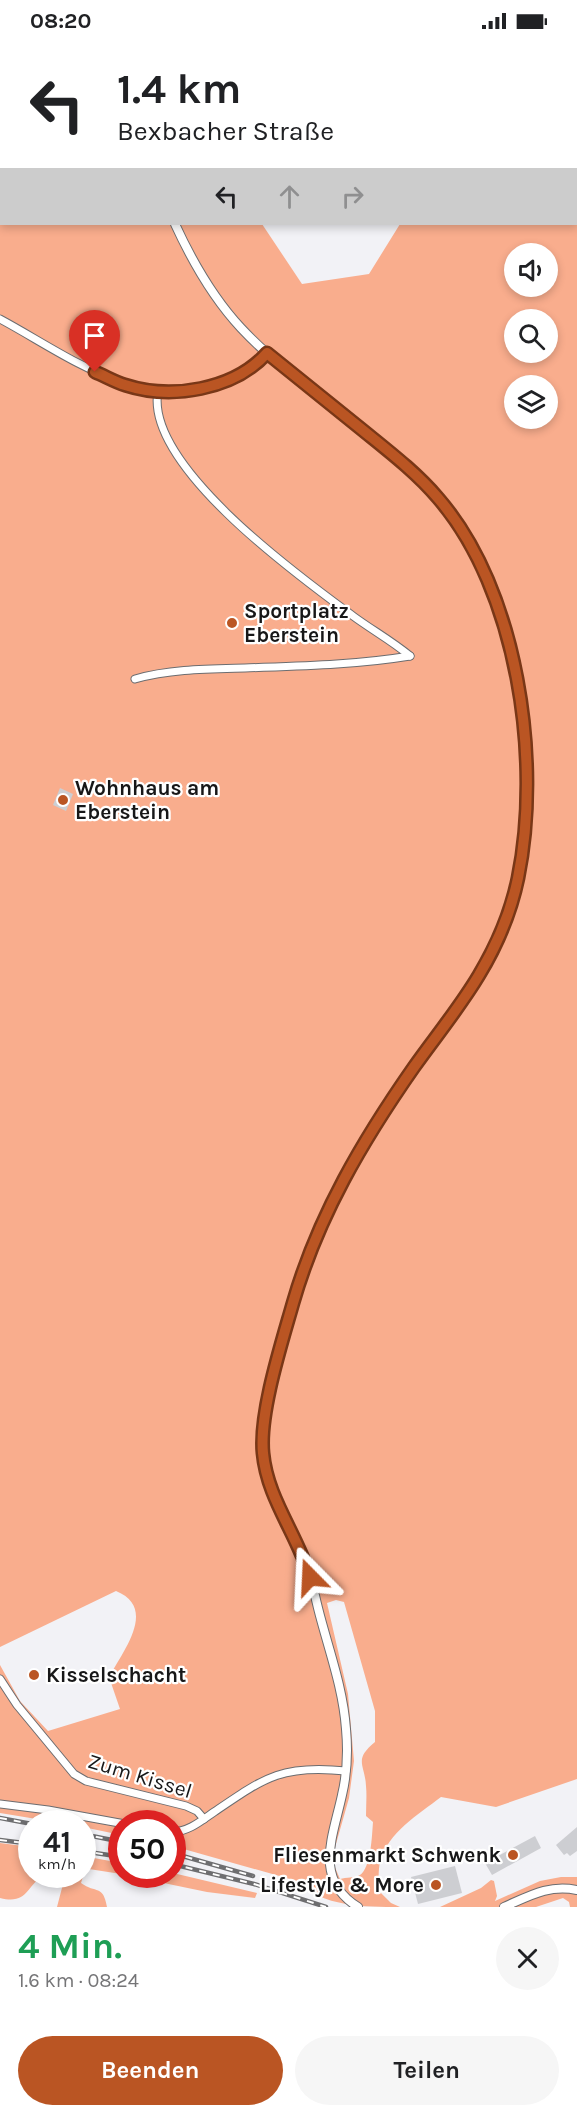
<!DOCTYPE html>
<html lang="de">
<head>
<meta charset="utf-8">
<style>
	body { margin:0; font-family:Karla,sans-serif; background:#f6f6f6; color:#202124; height:100vh; display:flex; flex-direction:column; font-size:22px; white-space:nowrap }
	* { box-sizing:border-box; margin:0 }
	p { font-size:20px; color:#757577 }
	.icon { flex:none; width:33px; height:33px; fill:none; stroke:currentColor; stroke-width:2; stroke-linecap:round; stroke-linejoin:round }
	.map { position:relative; height:1865px; overflow:hidden }
	.panel { display:flex; flex-direction:column; background:#fff; flex:1 }
	.panel>* { flex:none }
	.banner { position:absolute; left:0px; top:0px; width:578px; height:183px; box-shadow:0 3px 9px #0003; background:#fff; color:#202124; overflow:hidden }
	.buttons { position:absolute; left:504px; top:201px; display:grid; gap:12px }
	.buttons a { display:grid; place-items:center; width:54px; height:54px; border-radius:50%; background:#fff; box-shadow:0 3px 9px #0003; font-size:30px }
	.speed { position:absolute; left:18px; top:1768px; display:flex; gap:12px; font-size:30px; font-weight:700; text-align:center }
	.speed>* { display:grid; place-content:center; width:78px; height:78px; border-radius:50%; background:#fff; box-shadow:0 3px 9px #0003; line-height:1 }
	.speed small { font-size:15px; font-weight:400 }
	.speed .limit { border:9px solid #d22; background:#fff; color:#111 }
	.pin { position:absolute; display:grid; place-items:center; width:51px; height:51px; color:#fff; margin:-62px -26px; border-radius:50% 50% 50% 0; rotate:-45deg; box-shadow:0 0 6px #0007 }
	.pin .icon { rotate:45deg }
	.me { position:absolute; width:66px; margin:-33px; rotate:339deg; stroke-linejoin:round; filter:drop-shadow(0 0 4px #0008) }
	.turn { display:flex; align-items:center; gap:21px; height:126px; padding:0 18px; font-size:27px }
	.turn .icon { width:78px; height:78px; stroke-width:2.5 }
	.turn b { display:block; font-size:42px; line-height:51px }
	.lanes { display:flex; align-items:center; height:57px; padding:0 18px; background:#0003; justify-content:center; gap:30px; direction:ltr }
	.lanes .off { opacity:.35 }
	.round { display:grid; place-items:center; flex:none; width:63px; height:63px; border-radius:32px; background:#f6f6f6 }
	.summary { display:flex; align-items:center; justify-content:space-between; height:102px; padding:0 18px }
	h1 { font-size:36px; font-weight:700; line-height:45px; color:#1e9e55 }
	.action { display:flex; gap:12px; margin-top:auto; padding:12px 18px }
	.action a { flex:1; height:69px; border-radius:36px; background:#ba5523; color:#fff; font-size:24px; font-weight:700; line-height:69px; text-align:center }
	.action a+a { background:#f6f6f6; color:#202124 }
	.status { display:flex; justify-content:space-between; align-items:center; height:42px; padding:0 30px; background:#fff; direction:ltr }
	.status svg { height:16px; fill:currentColor }
	.map>svg:first-child { display:block }
</style>
</head>
<body>
<div class="status"><b>08:20</b><svg viewBox="0 0 49 12"><path d="M0 12V9h3v3zM5 12V6h3v6zM10 12V3h3v9zM15 12V0h3v12zM26 1h20v11H26zM47 4h2v5h-2z"/></svg></div>
<div class="map">
<svg width="577" height="1865" viewBox="0 0 577 1865">
	<rect width="100%" height="100%" fill="#f2f2f6"/>
	<!-- green -->
	<g fill="#f9ad8d" fill-rule="evenodd">
		<polygon points="0,0 159,0 159,1 2,2 1,159"/>
		<path d="M528,0H577V1737L496,1765L441,1755C418,1773 388,1790 380,1820C378,1829 379,1839 378,1848L391,1861L400,1865C365,1865 322,1865 297,1839L173,1804L172,1782H122L121,1793L83,1785L82,1782H67L0,1771V1623L20,1659L48,1689L120,1667L109,1635C123,1609 158,1566 116,1549L0,1605V180L2,182H262L302,242L369,232L400,182H576V2L527,1ZM514,212H548V244H514ZM514,278H548V310H514ZM514,344H548V376H514ZM336,1558L344,1560L375,1669V1700C353,1718 365,1722 366,1744C367,1754 366,1764 366,1774L373,1780C372,1793 371,1826 360,1833C355,1836 346,1835 340,1837L334,1823V1809L349,1756L354,1719L348,1652L327,1561Z"/>
		<path d="M0,1801L31,1805L32,1833H44C26,1844 28,1863 0,1856Z"/>
		<path d="M83,1814L121,1821V1832L89,1827L85,1828L81,1841C96,1852 103,1842 107,1865H57L63,1842L58,1833H82Z"/>
		<polygon points="173,1831 257,1851 255,1856 207,1850 125,1833"/>
		<polygon points="561,1835 577,1835 577,1865 570,1865 569,1860 563,1856 536,1865 440,1865 481,1846 491,1838 494,1839 497,1854 495,1859 540,1839"/>
	</g>
	<!-- building -->
	<g fill="#cdced2">
		<polygon points="60,746 73,752 66,769 53,763"/>
		<polygon points="577,1785 577,1809 570,1814 567,1811 564,1813 556,1803"/>
		<polygon points="535,1794 541,1806 492,1833 485,1821"/>
		<polygon points="455,1824 462,1851 418,1862 411,1835"/>
	</g>
	<g fill="none" stroke-linecap="round" stroke-linejoin="round">
		<!-- minor casing -->
		<g stroke="#6c6d70" stroke-width="9">
			<g id="minor">
				<polyline points="228,0 229,2"/>
				<polyline points="471,0 474,2"/>
				<path d="M0,277C67,313 132,366 213,343C234,337 253,327 267,311"/>
				<path d="M158,349C144,423 300,535 353,574C372,588 392,599 410,614"/>
				<path d="M135,637C170,627 208,627 245,626C300,624 355,623 410,614"/>
				<polyline points="0,1637 17,1663 74,1732 86,1739 186,1764 197,1769 204,1777"/>
				<polyline points="0,1762 48,1768 125,1782"/>
				<path d="M172,1790C188,1790 201,1779 214,1770C264,1736 282,1722 346,1729"/>
			</g>
		</g>
		<!-- major casing -->
		<g stroke="#6c6d70" stroke-width="10">
			<g id="major">
				<polyline points="127,0 128,2"/>
				<path d="M175,182C192,219 213,256 241,286C300,349 379,390 437,454C498,521 517,615 524,702C530,767 526,840 497,899C463,968 410,1025 370,1090C326,1162 298,1238 278,1320C272,1344 264,1370 262,1395C259,1442 289,1478 306,1520C311,1535 314,1550 318,1566C328,1606 343,1645 346,1687C348,1709 347,1732 342,1753C333,1795 313,1837 358,1865"/>
				<path d="M504,1865C529,1854 549,1842 577,1848"/>
			</g>
		</g>
		<!-- minor -->
		<use href="#minor" stroke="#fff" stroke-width="7"/>
		<!-- major -->
		<use href="#major" stroke="#fff" stroke-width="8"/>
		<!-- rail casing -->
		<g stroke="#6e6e70" stroke-width="4.5">
			<g id="rail">
				<polyline points="0,1776 32,1782"/>
				<polyline points="82,1792 122,1800"/>
				<polyline points="0,1798 32,1802"/>
				<polyline points="82,1809 122,1815"/>
				<polyline points="172,1811 253,1834"/>
				<polyline points="172,1822 254,1842 326,1865"/>
			</g>
		</g>
		<!-- rail -->
		<use href="#rail" stroke="#fff" stroke-width="2" stroke-dasharray="7" stroke-linecap="butt"/>
	</g>
	<g fill="none" stroke-linecap="round" stroke-linejoin="round">
		<!-- route casing -->
		<g stroke="#793717" stroke-width="15">
			<path id="route" d="M95,330C105,334 115,340 125,343C171,358 234,348 267,311C298,336 329,361 360,386C387,408 416,430 438,456C518,548 542,719 518,836C511,870 497,903 479,933C460,965 436,994 414,1025C363,1098 318,1174 293,1261C282,1300 259,1371 263,1411C267,1456 297,1492 310,1535"/>
		</g>
		<!-- route -->
		<use href="#route" stroke="#ba5523" stroke-width="10"/>
	</g>
	<!-- markers -->
	<g fill="#ba5523" stroke="#fff" stroke-width="2">
		<circle cx="232" cy="581" r="6"/>
		<circle cx="63" cy="758" r="6"/>
		<circle cx="34" cy="1633" r="6"/>
		<circle cx="513" cy="1813" r="6"/>
		<circle cx="436" cy="1843" r="6"/>
	</g>
	<g text-anchor="middle" dominant-baseline="central" stroke-width="4.5" stroke-linejoin="round" paint-order="stroke">
		<!-- poi labels -->
		<g font-size="21" font-weight="bold" fill="#171718" stroke="#fff" text-anchor="start">
			<text x="244" y="569">Sportplatz<tspan x="244" dy="24">Eberstein</tspan></text>
			<text x="75" y="746">Wohnhaus am<tspan x="75" dy="24">Eberstein</tspan></text>
			<text x="46" y="1633">Kisselschacht</text>
			<text x="501" y="1813" text-anchor="end">Fliesenmarkt Schwenk</text>
			<text x="424" y="1843" text-anchor="end">Lifestyle &amp; More</text>
		</g>
		<!-- street labels -->
		<g font-size="21" fill="#171718" stroke="#fff">
			<text transform="translate(140 1734) rotate(17)">Zum Kissel</text>
		</g>
	</g>
</svg>
<div class="buttons">
<a><svg class="icon" aria-label="sound" viewBox="0 0 24 24"><path d="M4 9h4l5-4v14l-5-4H4zM17 9q2 3 0 6"/></svg></a>
<a><svg class="icon" aria-label="search" viewBox="0 0 24 24"><circle cx="10" cy="10" r="6"/><path d="M15 15l6 6"/></svg></a>
<a><svg class="icon" aria-label="layers" viewBox="0 0 24 24"><path d="M12 4l9 5-9 5-9-5zM3 14l9 5 9-5"/></svg></a>
</div>
<div class="speed"><div>41<small>km/h</small></div><div class="limit">50</div></div>
<div class="pin" style="left:95px;top:330px;background:#d93025"><svg class="icon" aria-label="arrive" viewBox="0 0 24 24"><path d="M6 21V4h12l-3 4 3 4H6"/></svg></div>
<svg class="me" style="left:310px;top:1535px" viewBox="-20 -20 40 40"><path d="M0-17L14 15 0 8-14 15z" fill="#ba5523" stroke="#fff" stroke-width="4"/></svg>
<div class="banner">
<div class="turn"><svg class="icon" aria-label="left" viewBox="0 0 24 24"><path d="M17 20v-9H6M10 6l-5 5 5 5"/></svg><div><b>1.4 km</b>Bexbacher Straße</div></div>
<div class="lanes"><svg class="icon" aria-label="left" viewBox="0 0 24 24"><path d="M17 20v-9H6M10 6l-5 5 5 5"/></svg><svg class="icon off" aria-label="ahead" viewBox="0 0 24 24"><path d="M12 20V5M6 11l6-6 6 6"/></svg><svg class="icon off" aria-label="right" viewBox="0 0 24 24"><path d="M7 20v-9h11M14 6l5 5-5 5"/></svg></div>
</div>
</div>
<section class="panel">
<div class="summary"><div><h1>4 Min.</h1><p>1.6 km · 08:24</p></div><a class="round"><svg class="icon" aria-label="close" viewBox="0 0 24 24"><path d="M6 6l12 12M18 6L6 18"/></svg></a></div>
<div class="action"><a>Beenden</a><a>Teilen</a></div>
</section>
</body>
</html>
